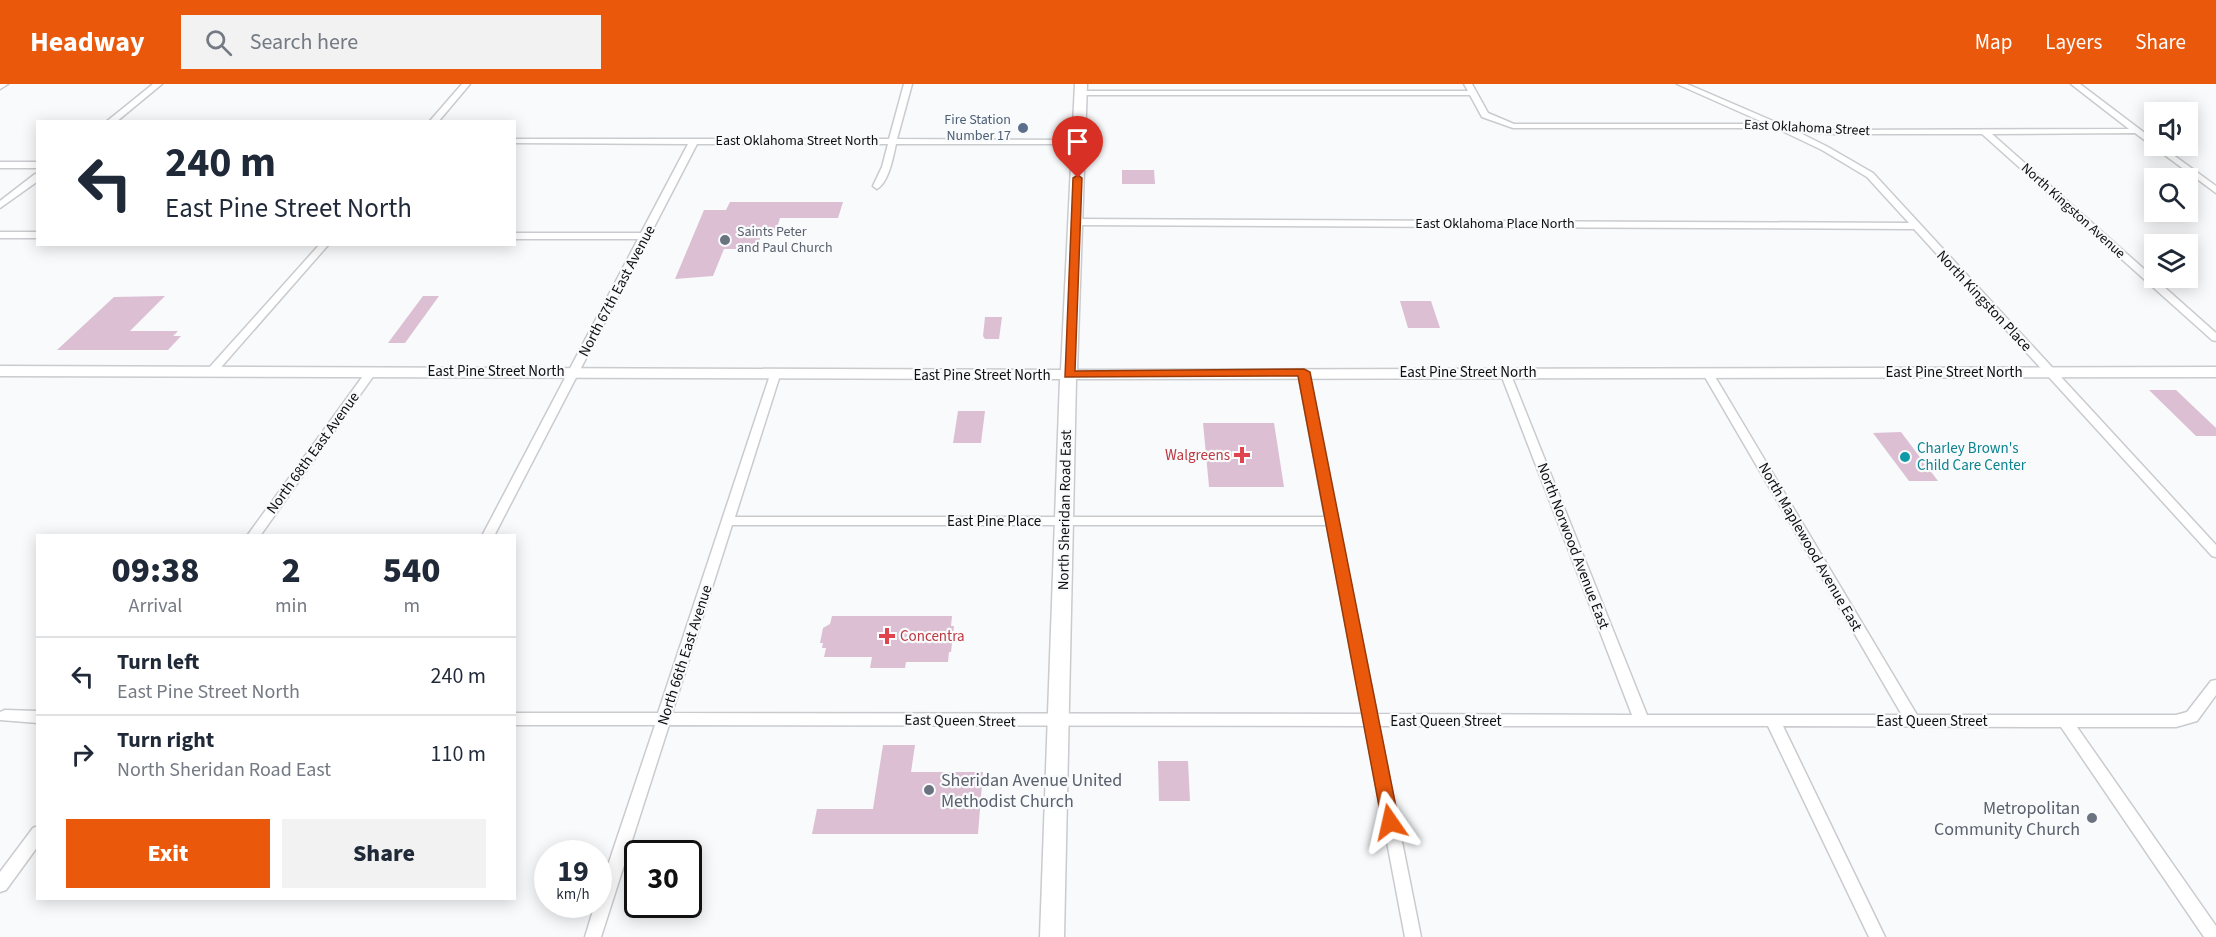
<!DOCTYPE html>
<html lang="en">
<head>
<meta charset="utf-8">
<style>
	body { margin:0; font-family:"Source Sans 3",sans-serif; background:#f2f2f3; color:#1f2937; height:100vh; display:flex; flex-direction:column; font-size:22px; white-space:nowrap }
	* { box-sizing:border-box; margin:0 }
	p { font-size:20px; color:#747a83 }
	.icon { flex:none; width:33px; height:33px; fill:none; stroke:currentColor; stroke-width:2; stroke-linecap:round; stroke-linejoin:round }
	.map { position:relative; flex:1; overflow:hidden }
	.drawer { position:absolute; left:36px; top:450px; width:480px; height:366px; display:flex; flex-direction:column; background:#fff; border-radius:0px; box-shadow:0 3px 15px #0003 }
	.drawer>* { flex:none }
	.top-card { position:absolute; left:36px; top:36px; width:480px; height:126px; border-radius:0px; box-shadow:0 3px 15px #0003; background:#fff; color:#1f2937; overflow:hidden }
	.controls { position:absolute; left:2144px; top:18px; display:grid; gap:12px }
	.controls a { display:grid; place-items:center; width:54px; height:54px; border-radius:0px; background:#fff; box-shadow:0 3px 15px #0003; font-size:30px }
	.speed { position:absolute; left:534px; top:756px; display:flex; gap:12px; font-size:30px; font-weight:700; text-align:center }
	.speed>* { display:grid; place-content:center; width:78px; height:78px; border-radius:50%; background:#fff; box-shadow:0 3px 15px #0003; line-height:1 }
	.speed small { font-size:15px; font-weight:400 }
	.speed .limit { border:3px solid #111; border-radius:9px; background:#fff; color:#111 }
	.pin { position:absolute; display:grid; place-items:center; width:51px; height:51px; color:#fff; margin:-62px -26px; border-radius:50% 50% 50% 0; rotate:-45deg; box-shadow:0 0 6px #0007 }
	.pin .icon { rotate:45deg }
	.me { position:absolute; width:66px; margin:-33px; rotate:349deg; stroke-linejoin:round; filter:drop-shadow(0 0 4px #0008) }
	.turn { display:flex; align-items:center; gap:21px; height:126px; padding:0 30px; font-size:27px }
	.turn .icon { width:78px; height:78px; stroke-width:2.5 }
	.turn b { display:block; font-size:42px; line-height:51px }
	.eta { display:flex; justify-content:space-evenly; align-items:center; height:102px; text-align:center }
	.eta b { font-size:36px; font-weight:800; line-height:42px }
	.action { display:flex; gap:12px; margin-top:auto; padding:12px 30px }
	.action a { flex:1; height:69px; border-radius:0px; background:#ea580c; color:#fff; font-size:24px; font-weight:800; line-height:69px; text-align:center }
	.action a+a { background:#f2f2f3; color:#1f2937 }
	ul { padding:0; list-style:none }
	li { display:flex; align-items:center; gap:18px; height:78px; padding:0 30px; border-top:2px solid #e0e1e3 }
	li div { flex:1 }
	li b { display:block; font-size:22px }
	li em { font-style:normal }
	header { display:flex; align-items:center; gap:36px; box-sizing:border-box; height:84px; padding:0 30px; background:#ea580c; color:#fff }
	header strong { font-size:28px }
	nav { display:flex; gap:33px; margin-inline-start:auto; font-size:21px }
	.search { width:420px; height:54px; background:#f2f2f3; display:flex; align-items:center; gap:15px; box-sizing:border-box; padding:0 21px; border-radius:0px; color:#747a83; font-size:22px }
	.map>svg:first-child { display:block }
</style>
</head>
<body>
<header>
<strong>Headway</strong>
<div class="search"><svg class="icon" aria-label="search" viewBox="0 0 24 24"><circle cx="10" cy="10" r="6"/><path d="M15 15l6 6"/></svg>Search here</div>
<nav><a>Map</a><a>Layers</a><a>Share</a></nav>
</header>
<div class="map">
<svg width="2216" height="853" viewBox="0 0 2216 853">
	<rect width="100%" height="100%" fill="#f8fafc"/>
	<!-- building -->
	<g fill="#dcbfd3">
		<polygon points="1122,86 1154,86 1155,100 1122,100"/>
		<polygon points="730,118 843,118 838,134 780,134 776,147 763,147 756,165 724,165 713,192 675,195 704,126 726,126"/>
		<polygon points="165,212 130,247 178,247 173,252 181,252 168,266 57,266 114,213"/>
		<polygon points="423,212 439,212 405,259 388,259"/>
		<polygon points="1400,217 1431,217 1440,244 1408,244"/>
		<polygon points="985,233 1002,233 999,255 985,255 983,252"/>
		<polygon points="2149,306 2176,306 2216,344 2216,352 2196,352"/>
		<polygon points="958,327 985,327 981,359 953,359"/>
		<polygon points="1203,339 1274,339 1284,403 1209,403"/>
		<polygon points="1901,348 1938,397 1909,397 1873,349"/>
		<polygon points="832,532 952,532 951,542 954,542 951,568 949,568 948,578 906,578 905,584 870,584 872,573 824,573 826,564 822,564 823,559 820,559 823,544 830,540"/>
		<polygon points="883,661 915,661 911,688 983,688 978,750 812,750 817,725 873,725"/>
		<polygon points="1158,677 1188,677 1190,717 1159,717"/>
	</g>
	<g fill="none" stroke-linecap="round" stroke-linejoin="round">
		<!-- street casing -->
		<g stroke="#cacbce" stroke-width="3">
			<g id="street">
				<polygon points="0,0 8,0 0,5"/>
				<polygon points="153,0 162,0 116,38 106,38"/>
				<polygon points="462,0 470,0 438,38 429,38"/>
				<path d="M904,0H912L897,55L1079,56L1083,58L1079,60H896C893,73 889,98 877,105L873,102L882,83L888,60H697L494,452H482L638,155H514V149H641L688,60L514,59V55H889Z"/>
				<polygon points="1464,0 1472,0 1488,29 1514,40 1767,40 1677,0 1687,0 1789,44 1793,42 1829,46 2129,45 2071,0 2080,0 2154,56 2154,62 2161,62 2216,102 2216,109 2135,49 1992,50 2216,249 2216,257 2212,256 1982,50 1829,50 1796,47 1828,63 1873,89 2216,461 2216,473 2212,472 1914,145 1076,141 1072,138 1076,135 1909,139 1867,93 1822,66 1776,44 1513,44 1482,33 1470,11 1080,11 1076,9 1080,7 1468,7"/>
				<rect x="0" y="78" width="38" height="6"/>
				<polygon points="35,90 38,90 38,97 0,124 0,117"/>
				<rect x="0" y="148" width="38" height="6"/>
				<polygon points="320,160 329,160 216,289 208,289 207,287 208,285"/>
				<polygon points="372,284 377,287 260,452 247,452 368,285"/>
				<path d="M776,285L781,288L735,433H1325L1298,288L1299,286H1307L1377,630L1632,631L1500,288L1501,286H1509L1647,631H1902L1702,288L1707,285L1711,286L1917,631H2176L2187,628L2211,597L2216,596V611L2197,637L2176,643H2077L2216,842V853H2204L2061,643L1783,642L1885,853H1869L1768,642H1379L1421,853H1405L1365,642L669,641L601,853H585L595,820H598V811L655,641H514V629H658L771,288ZM732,441H1327L1363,630L672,629Z"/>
				<polygon points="5,626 38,627 38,639 0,636 0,628"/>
				<polygon points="38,742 38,762 6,806 0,808 0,788 33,744"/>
			</g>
		</g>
		<!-- secondary casing -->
		<g stroke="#cacbce" stroke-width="3">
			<polygon id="secondary" points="1075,0 1087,0 1077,286 2216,283 2216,293 1076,295 1064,853 1040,853 1060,295 0,292 0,282 1061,286"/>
		</g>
		<!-- street -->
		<use href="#street" fill="#fff" fill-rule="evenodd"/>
		<!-- secondary -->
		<use href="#secondary" fill="#fff" fill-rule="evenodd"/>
	</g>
	<!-- route -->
	<polygon fill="#ea580c" stroke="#983908" stroke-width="1.5" points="1078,91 1082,94 1075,287 1304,285 1310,288 1399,738 1396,743 1390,745 1384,743 1382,738 1298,292 1065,293 1073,94"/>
	<!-- markers -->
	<circle fill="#5c6f8a" stroke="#f8fafc" stroke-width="2" cx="1023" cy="44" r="6"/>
	<g fill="#6b7280" stroke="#f8fafc" stroke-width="2">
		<circle cx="725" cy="156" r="6"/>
		<circle cx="929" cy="706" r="6"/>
		<circle cx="2092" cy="734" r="6"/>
	</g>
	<g fill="#e0444e" stroke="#f8fafc" stroke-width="2">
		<path d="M1239 362h6v6h6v6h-6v6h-6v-6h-6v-6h6z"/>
		<path d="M884 543h6v6h6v6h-6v6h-6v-6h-6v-6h6z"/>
	</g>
	<circle fill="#0f9aa8" stroke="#f8fafc" stroke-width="2" cx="1905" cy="373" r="6"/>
	<g text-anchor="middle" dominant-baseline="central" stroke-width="4.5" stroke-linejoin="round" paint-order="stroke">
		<!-- far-service labels -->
		<g font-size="14" fill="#4e5e75" stroke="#f8fafc" text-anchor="end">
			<text x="1011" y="36">Fire Station<tspan x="1011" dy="16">Number 17</tspan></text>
		</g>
		<!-- far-street labels -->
		<g font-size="14" fill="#0f0f10" stroke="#f8fafc">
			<text transform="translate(1807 44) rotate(3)">East Oklahoma Street</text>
			<text x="797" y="57">East Oklahoma Street North</text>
			<text transform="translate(2073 127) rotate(42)">North Kingston Avenue</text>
			<text x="1495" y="140">East Oklahoma Place North</text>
		</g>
		<!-- far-worship labels -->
		<g font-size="14" fill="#5b616d" stroke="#f8fafc" text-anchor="start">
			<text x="737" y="148">Saints Peter<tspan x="737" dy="16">and Paul Church</tspan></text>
		</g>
		<!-- street labels -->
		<g font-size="15" fill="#0f0f10" stroke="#f8fafc">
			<text transform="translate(617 207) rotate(-62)">North 67th East Avenue</text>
			<text transform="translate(1984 217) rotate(47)">North Kingston Place</text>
			<text x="496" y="287">East Pine Street North</text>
			<text x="1468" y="288">East Pine Street North</text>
			<text x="1954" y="288">East Pine Street North</text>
			<text x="982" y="291">East Pine Street North</text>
			<text transform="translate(313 369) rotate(-54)">North 68th East Avenue</text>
			<text transform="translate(1065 426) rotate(-89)">North Sheridan Road East</text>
			<text x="994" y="437">East Pine Place</text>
			<text transform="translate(1573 462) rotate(69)">North Norwood Avenue East</text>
			<text transform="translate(1810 463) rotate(60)">North Maplewood Avenue East</text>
			<text transform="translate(685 571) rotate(-72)">North 66th East Avenue</text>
			<text transform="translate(960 637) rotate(1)">East Queen Street</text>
			<text x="1446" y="637">East Queen Street</text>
			<text x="1932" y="637">East Queen Street</text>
		</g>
		<!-- culture labels -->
		<g font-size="15" fill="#0d838f" stroke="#f8fafc" text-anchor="start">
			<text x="1917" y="364">Charley Brown's<tspan x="1917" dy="17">Child Care Center</tspan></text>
		</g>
		<!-- health labels -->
		<g font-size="15" fill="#be3a42" stroke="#f8fafc" text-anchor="end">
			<text x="1230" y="371">Walgreens</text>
			<text x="900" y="552" text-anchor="start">Concentra</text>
		</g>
		<!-- near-worship labels -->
		<g font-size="18" fill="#5b616d" stroke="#f8fafc" text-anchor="start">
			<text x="941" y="696">Sheridan Avenue United<tspan x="941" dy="21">Methodist Church</tspan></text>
			<text x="2080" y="724" text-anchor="end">Metropolitan<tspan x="2080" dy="21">Community Church</tspan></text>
		</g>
	</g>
</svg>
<div class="controls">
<a><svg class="icon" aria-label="sound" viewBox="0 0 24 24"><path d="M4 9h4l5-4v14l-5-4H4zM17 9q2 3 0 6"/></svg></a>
<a><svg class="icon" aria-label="search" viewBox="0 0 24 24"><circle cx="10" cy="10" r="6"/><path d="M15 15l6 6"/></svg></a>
<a><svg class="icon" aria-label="layers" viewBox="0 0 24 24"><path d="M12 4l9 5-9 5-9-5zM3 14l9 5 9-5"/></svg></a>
</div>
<div class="speed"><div>19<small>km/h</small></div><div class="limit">30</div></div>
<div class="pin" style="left:1078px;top:94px;background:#d93025"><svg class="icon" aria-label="arrive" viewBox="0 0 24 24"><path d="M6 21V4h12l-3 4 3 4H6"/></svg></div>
<svg class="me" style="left:1390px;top:738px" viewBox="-20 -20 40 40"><path d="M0-17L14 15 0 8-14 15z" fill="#ea580c" stroke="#fff" stroke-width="4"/></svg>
<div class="top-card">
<div class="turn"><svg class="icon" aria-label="left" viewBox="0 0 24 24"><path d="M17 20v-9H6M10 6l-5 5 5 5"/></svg><div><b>240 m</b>East Pine Street North</div></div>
</div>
<section class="drawer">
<div class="eta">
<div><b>09:38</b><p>Arrival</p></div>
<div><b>2</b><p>min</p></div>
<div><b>540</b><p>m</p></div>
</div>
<ul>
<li><svg class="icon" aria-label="left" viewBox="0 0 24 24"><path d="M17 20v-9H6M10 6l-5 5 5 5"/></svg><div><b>Turn left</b><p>East Pine Street North</p></div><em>240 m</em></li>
<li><svg class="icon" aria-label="right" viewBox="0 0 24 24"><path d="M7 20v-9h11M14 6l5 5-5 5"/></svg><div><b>Turn right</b><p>North Sheridan Road East</p></div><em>110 m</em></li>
</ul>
<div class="action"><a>Exit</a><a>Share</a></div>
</section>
</div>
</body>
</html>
